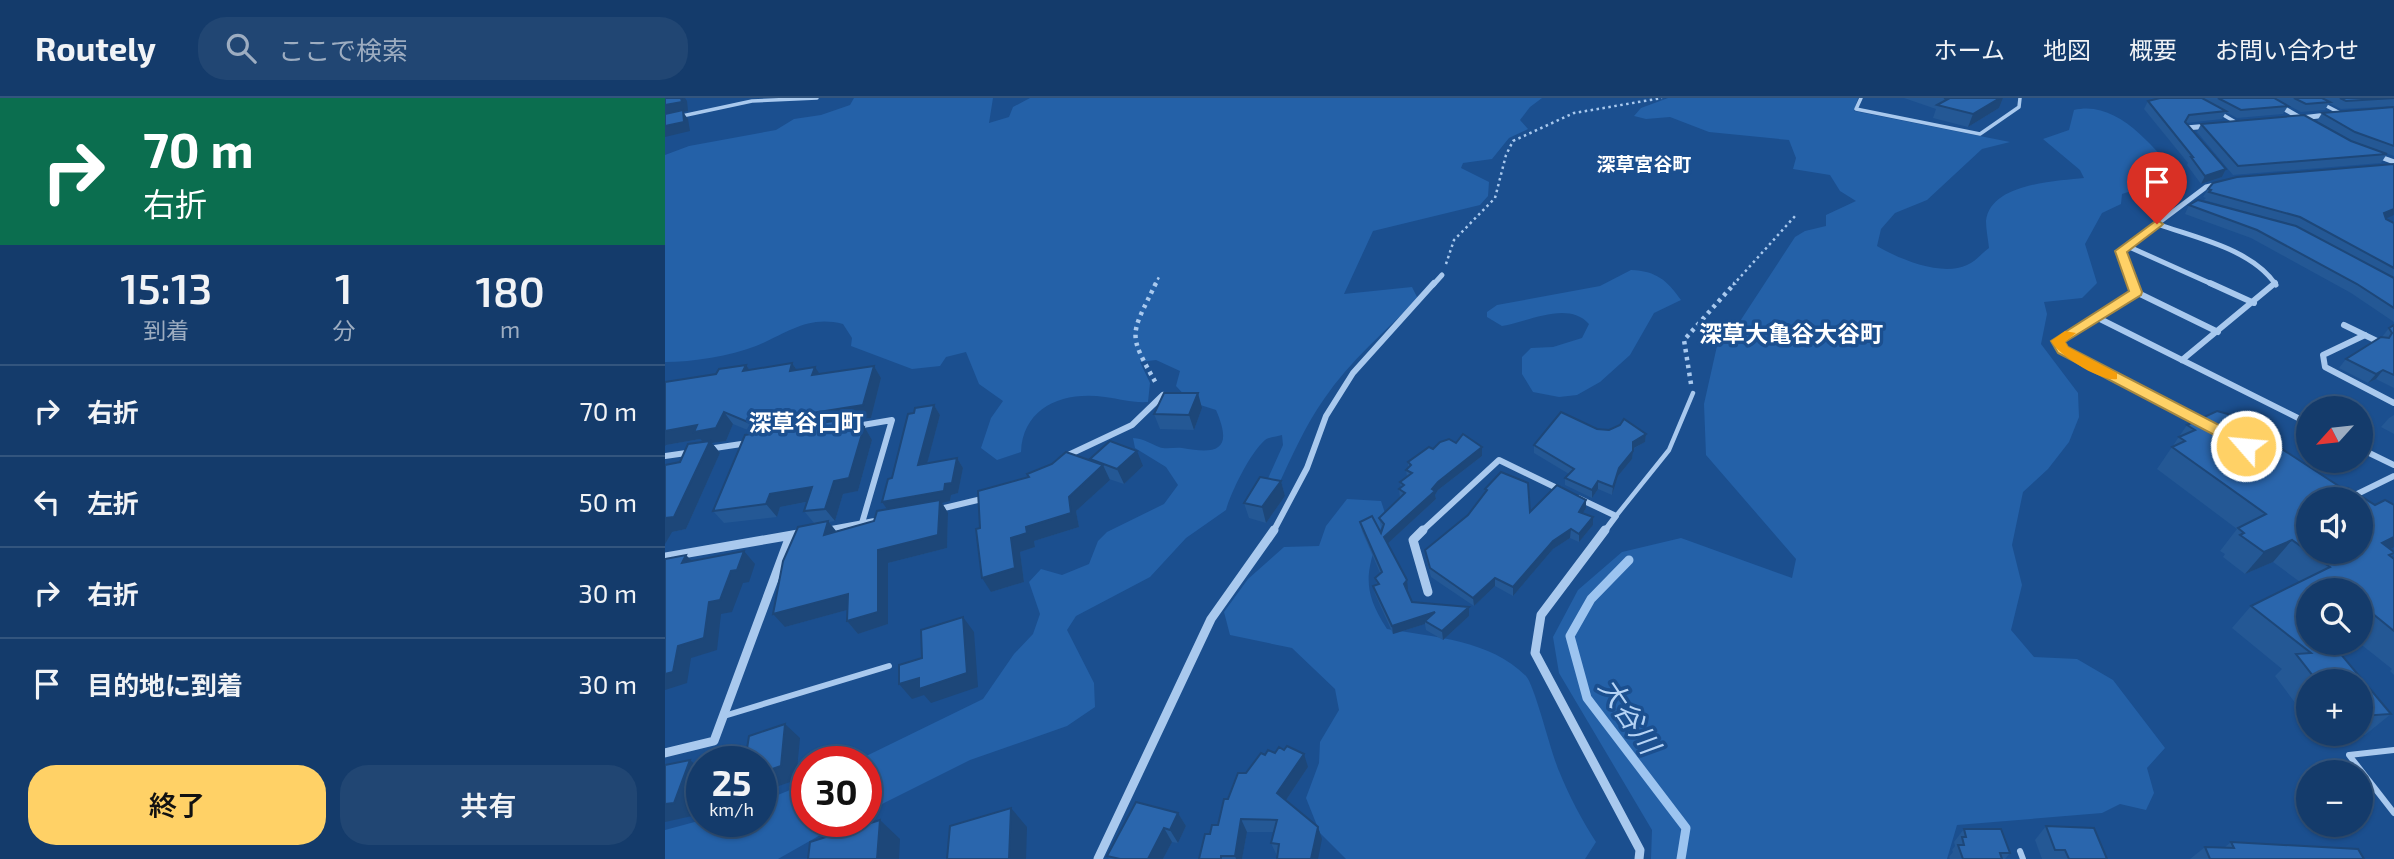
<!DOCTYPE html>
<html lang="ja">
<head>
<meta charset="utf-8">
<style>
	body { margin:0; font-family:"Exo 2","Noto Sans JP",sans-serif; background:#214673; color:#f1f3f6; height:100vh; display:flex; flex-direction:column; font-size:26px; white-space:nowrap }
	* { box-sizing:border-box; margin:0 }
	p { font-size:23px; color:#9dadc1 }
	.icon { flex:none; width:38px; height:38px; fill:none; stroke:currentColor; stroke-width:2; stroke-linecap:round; stroke-linejoin:round }
	.map { position:relative; flex:1; overflow:hidden }
	.panel { display:flex; flex-direction:column; background:#143b6b; width:665px }
	.panel>* { flex:none }
	.top-card { background:#0b6e4f; color:#fff; overflow:hidden }
	.needle { width:46px; rotate:243deg }
	.fabs { position:absolute; left:1631px; top:298px; display:grid; gap:14px }
	.fabs a { display:grid; place-items:center; width:77px; height:77px; border-radius:50%; background:#143b6b; box-shadow:0 2px 5px #0004,0 0 0 2px #33557e; font-size:35px }
	.speed { position:absolute; left:21px; top:648px; display:flex; gap:14px; font-size:35px; font-weight:700; text-align:center }
	.speed>* { display:grid; place-content:center; width:91px; height:91px; border-radius:50%; background:#143b6b; box-shadow:0 2px 5px #0004,0 0 0 2px #33557e; line-height:1 }
	.speed small { font-size:18px; font-weight:400 }
	.speed .limit { border:10px solid #d22; background:#fff; color:#111 }
	.pin { position:absolute; display:grid; place-items:center; width:60px; height:60px; color:#fff; margin:-72px -30px; border-radius:50% 50% 50% 0; rotate:-45deg; box-shadow:0 0 7px #0007 }
	.pin .icon { rotate:45deg }
	.me { position:absolute; width:77px; margin:-38px; rotate:297deg; stroke-linejoin:round; filter:drop-shadow(0 0 5px #0008) }
	.turn { display:flex; align-items:center; gap:24px; height:147px; padding:0 28px; font-size:32px }
	.turn .icon { width:91px; height:91px; stroke-width:2.5 }
	.turn b { display:block; font-size:49px; line-height:60px }
	.eta { display:flex; justify-content:space-evenly; align-items:center; height:119px; text-align:center }
	.eta b { font-size:42px; font-weight:600; line-height:49px }
	.button { display:flex; gap:14px; margin-top:auto; padding:14px 28px }
	.button a { flex:1; height:80px; border-radius:28px; background:#ffd166; color:#111; font-size:28px; font-weight:600; line-height:80px; text-align:center }
	.button a+a { background:#214673; color:#f1f3f6 }
	ul { padding:0; list-style:none }
	li { display:flex; align-items:center; gap:21px; height:91px; padding:0 28px; border-top:2px solid #33557e }
	li div { flex:1 }
	li b { display:block; font-size:26px }
	li em { font-style:normal }
	header { display:flex; align-items:center; gap:42px; box-sizing:border-box; height:98px; padding:0 35px; background:#143b6b; border-bottom:2px solid #33557e }
	header strong { font-size:33px }
	nav { display:flex; gap:38px; margin-inline-start:auto; font-size:24px }
	.search { width:490px; height:63px; background:#214673; display:flex; align-items:center; gap:18px; box-sizing:border-box; padding:0 24px; border-radius:28px; color:#9dadc1; font-size:26px }
	main { display:flex; flex:1; min-height:0 }
	.map>svg:first-child { display:block }
</style>
</head>
<body>
<header>
<strong>Routely</strong>
<div class="search"><svg class="icon" aria-label="search" viewBox="0 0 24 24"><circle cx="10" cy="10" r="6"/><path d="M15 15l6 6"/></svg>ここで検索</div>
<nav><a>ホーム</a><a>地図</a><a>概要</a><a>お問い合わせ</a></nav>
</header>
<main>
<section class="panel">
<div class="top-card">
<div class="turn"><svg class="icon" aria-label="right" viewBox="0 0 24 24"><path d="M7 20v-9h11M14 6l5 5-5 5"/></svg><div><b>70 m</b>右折</div></div>
</div>
<div class="eta">
<div><b>15:13</b><p>到着</p></div>
<div><b>1</b><p>分</p></div>
<div><b>180</b><p>m</p></div>
</div>
<ul>
<li><svg class="icon" aria-label="right" viewBox="0 0 24 24"><path d="M7 20v-9h11M14 6l5 5-5 5"/></svg><div><b>右折</b></div><em>70 m</em></li>
<li><svg class="icon" aria-label="left" viewBox="0 0 24 24"><path d="M17 20v-9H6M10 6l-5 5 5 5"/></svg><div><b>左折</b></div><em>50 m</em></li>
<li><svg class="icon" aria-label="right" viewBox="0 0 24 24"><path d="M7 20v-9h11M14 6l5 5-5 5"/></svg><div><b>右折</b></div><em>30 m</em></li>
<li><svg class="icon" aria-label="arrive" viewBox="0 0 24 24"><path d="M6 21V4h12l-3 4 3 4H6"/></svg><div><b>目的地に到着</b></div><em>30 m</em></li>
</ul>
<div class="button"><a>終了</a><a>共有</a></div>
</section>
<div class="map">
<svg width="1729" height="761" viewBox="0 0 1729 761">
	<rect width="100%" height="100%" fill="#1b4f8f"/>
	<!-- green -->
	<g fill="#2461a8">
		<path d="M189,0H328L324,25L344,19L348,9L365,0H877L865,9L855,22L863,31L844,40L827,61L798,65L796,70L824,84L823,98L815,107L708,133L679,196L747,189L753,201C720,233 685,263 659,301C640,328 627,358 613,388L600,387L618,347L617,337C611,339 604,339 600,342C585,355 566,394 561,412L521,440L485,479L411,518L402,532L429,585L430,609L402,628L305,662L201,714V663H191L318,601L349,556L368,536L375,516L364,484L376,471L397,477L424,466L433,443L442,434L499,406L513,387L501,369L470,350L468,340C480,341 484,345 494,349C501,352 509,349 517,350C554,357 568,351 551,312L526,304L511,288L515,273L491,262L475,264L485,285L483,304C467,305 456,301 440,299C398,293 358,309 356,354L332,362L316,350L326,320L338,303L314,286L301,254L281,259L275,268L247,271L186,248L187,240L178,226C142,217 123,235 91,248C65,258 28,264 0,264V57L24,48L111,32L129,21L156,17L185,7Z"/>
		<path d="M1003,0H1193L1189,13L1345,44L1317,51L1262,102L1230,115L1216,131L1212,148C1234,161 1277,179 1302,167C1310,164 1317,155 1324,150C1323,141 1321,131 1321,123C1325,85 1392,83 1419,80L1415,72L1378,41L1404,32L1409,12C1453,1 1490,51 1515,80C1498,92 1478,89 1457,96L1456,106L1437,115L1420,146L1432,185L1417,200L1379,204L1382,216L1376,246L1413,295L1414,319L1404,344L1383,371L1358,394L1347,447L1357,487L1346,532L1369,559L1412,561L1448,582L1500,650L1482,670L1489,695L1481,712L1455,706L1437,715L1292,727L1282,761H986L987,732L894,575L888,539L913,492L957,454L1016,440L1127,480L1131,461L1041,357L1039,306L1052,248L1066,237L1130,139L1140,133L1161,128V117L1191,103L1175,93L1165,77L1128,71L1131,60L1124,42L1044,34L1005,19L981,21L969,18L976,10Z"/>
		<path d="M966,172C991,173 1002,182 1016,202L989,215L965,257L935,284L912,297L894,299L868,294L857,276V259L866,250L888,249L917,240L924,226C903,202 863,224 837,228L822,219V214L832,207L935,188Z"/>
		<path d="M682,401L716,403L720,415C707,467 690,482 722,531C769,539 825,542 861,578C870,588 886,655 894,673C904,698 917,722 931,744L920,761H681L655,735L641,700L654,665L655,644L674,612L670,591L627,550L565,537L559,514L583,481L619,449L654,448L661,428Z"/>
		<polygon points="142,685 142,723 180,723 113,761 0,761 0,732 37,722 96,723 96,704"/>
	</g>
	<g fill="none" stroke-linecap="round" stroke-linejoin="round">
		<!-- stream -->
		<polyline stroke="#9cc4f0" stroke-width="9" points="964,462 926,501 905,538 922,600 1021,730 1016,761"/>
		<!-- path-far1 -->
		<g stroke="#a9c9ee" stroke-width="2.5" stroke-dasharray="2.5 3.5" stroke-linecap="butt">
			<polyline points="781,166 789,142 830,100 841,57 848,43 909,15 997,0"/>
			<polyline points="490,187 494,179"/>
			<polyline points="1068,187 1131,117"/>
		</g>
		<!-- path -->
		<g stroke="#a9c9ee" stroke-width="4.5" stroke-dasharray="3.5 4.5" stroke-linecap="butt">
			<path d="M491,185C465,239 462,234 492,287"/>
			<polyline points="1026,286 1019,242 1070,185"/>
		</g>
		<!-- lane-far2 -->
		<g stroke="#a9c9ee" stroke-width="3.5">
			<polyline points="1196,0 1191,11 1315,36 1354,9 1355,0"/>
			<polyline points="1646,0 1677,16"/>
			<polyline points="1555,15 1572,25"/>
			<polyline points="17,18 87,3 152,0"/>
		</g>
		<!-- lane-far1 -->
		<polyline stroke="#a9c9ee" stroke-width="4.5" points="951,418 1004,352 1028,295"/>
		<!-- lane -->
		<g stroke="#a9c9ee" stroke-width="6">
			<polyline points="59,618 224,568"/>
			<polyline points="1729,652 1684,657 1729,715"/>
			<polyline points="1355,753 1358,761"/>
		</g>
		<!-- street-far2 -->
		<g stroke="#a9c9ee" stroke-width="5">
			<polyline points="1601,0 1637,21"/>
			<polyline points="1636,20 1662,17"/>
			<polyline points="1524,33 1521,30 1544,28"/>
			<polyline points="1710,57 1729,64"/>
			<path d="M1492,126C1531,140 1587,151 1611,187"/>
			<polyline points="1462,148 1549,187"/>
			<polyline points="768,187 777,177"/>
			<polyline points="1468,187 1456,153 1541,89 1554,86"/>
		</g>
		<!-- street-far1 -->
		<g stroke="#a9c9ee" stroke-width="6">
			<polyline points="1468,185 1471,194 1393,243 1398,252 1539,326"/>
			<polyline points="1545,185 1589,205"/>
			<polyline points="1471,194 1553,234"/>
			<polyline points="1431,219 1643,325"/>
			<polyline points="1679,227 1714,244"/>
			<polyline points="1700,237 1658,257 1660,269 1729,305"/>
			<polyline points="1517,262 1610,185"/>
			<polyline points="192,328 227,322 197,425"/>
			<polyline points="43,351 83,345"/>
			<polyline points="1696,351 1729,367"/>
			<polyline points="0,358 28,354"/>
			<polyline points="399,359 467,327 498,297"/>
			<polyline points="913,400 951,418 939,434"/>
			<polyline points="1682,401 1729,378"/>
			<polyline points="271,412 321,400"/>
			<polyline points="161,432 215,422"/>
			<polyline points="608,434 642,370 661,318 688,275 769,185"/>
			<polyline points="756,434 834,362 896,392"/>
		</g>
		<!-- street -->
		<g stroke="#a9c9ee" stroke-width="9">
			<polyline points="758,432 748,442 763,494"/>
			<polyline points="940,432 876,517 870,555 975,752 974,761"/>
			<polyline points="0,459 139,435"/>
			<polyline points="0,655 49,643 125,438"/>
			<polyline points="433,761 546,521 609,432"/>
		</g>
	</g>
	<!-- wall -->
	<g fill="#245895">
		<polygon points="1239,0 1338,0 1334,10 1303,29 1268,20 1271,11"/>
		<polygon points="1495,0 1609,0 1623,8 1618,16 1572,20 1561,14 1557,21 1521,25 1561,71 1557,79 1536,86 1522,67 1523,65 1479,11 1483,3"/>
		<polygon points="1610,0 1729,0 1729,8 1676,11 1664,5 1660,12 1636,14"/>
		<polygon points="1729,9 1729,58 1685,42 1652,23 1657,15"/>
		<polygon points="1536,26 1686,43 1722,56 1716,65 1568,77 1532,34"/>
		<polygon points="1729,66 1729,117 1721,120 1729,125 1729,224 1686,195 1586,140 1520,116 1524,107 1638,132 1629,127 1539,102 1541,100 1538,99 1543,91"/>
		<polygon points="1729,227 1729,290 1711,281 1703,285 1674,270 1681,261 1717,239 1724,230"/>
		<polygon points="127,265 132,272 155,276 209,268 216,280 206,320 195,321 207,342 193,393 178,396 170,423 164,424 171,433 209,423 222,411 227,380 249,315 269,307 275,317 262,365 292,360 298,370 293,395 286,397 285,403 277,405 283,415 282,450 223,465 223,526 193,536 182,523 182,512 120,529 149,425 139,413 142,404 115,409 112,419 59,425 48,413 90,335 68,326 61,343 47,345 55,355 21,431 7,434 15,364 38,344 35,341 1,347 0,284 51,276 81,267 85,272"/>
		<polygon points="537,310 529,332 495,331 489,316"/>
		<polygon points="1729,317 1729,336 1716,329 1724,320"/>
		<polygon points="1522,327 1729,454 1729,456 1726,459 1729,461 1729,577 1725,573 1727,571 1693,544 1696,544 1696,492 1643,492 1677,558 1726,616 1700,637 1657,640 1653,635 1696,635 1696,583 1643,583 1643,622 1610,578 1617,571 1567,530 1586,508 1635,484 1608,464 1580,476 1558,459 1560,456 1555,453 1572,431 1492,371"/>
		<polygon points="981,336 980,344 968,351 967,361 953,378 947,397 933,391 927,400 900,387 900,380 904,376 869,355 869,347"/>
		<polygon points="768,351 817,358 773,392 770,397 771,401 722,446 743,491 742,493 747,504 804,509 804,518 778,542 761,532 760,526 728,536 710,496 708,488 712,487 710,480 715,475 697,433 695,424 716,435 718,431 716,429 714,420 735,400 734,391 736,390 735,384 742,379 741,372 743,369 743,364"/>
		<polygon points="425,361 478,368 459,386 444,381 445,382 411,413 414,429 369,443 370,449 355,454 359,484 326,494 315,430 426,363"/>
		<polygon points="616,383 620,398 601,425 584,420 579,405"/>
		<polygon points="820,391 865,414 921,410 918,415 928,419 928,427 914,444 905,440 888,451 848,498 830,488 809,508 766,479 761,460 760,452 803,417 820,395"/>
		<polygon points="610,655 643,669 621,702 657,741 612,758 606,745 609,734 582,734 577,761 534,761 545,736 553,727 563,701 581,675 600,657"/>
		<polygon points="513,715 521,728 513,745 507,744 498,761 444,761 442,758"/>
		<polygon points="1381,728 1442,761 1377,761 1370,742"/>
		<polygon points="1299,731 1345,755 1340,761 1285,761 1284,759 1288,754 1287,752 1290,748 1289,744"/>
		<polygon points="1566,744 1699,761 1525,761 1540,749 1560,749"/>
	</g>
	<!-- shaded-wall -->
	<g fill="#1d4779">
		<polygon points="16,0 20,0 22,3 23,13 18,14 23,21 25,33 0,39 0,7"/>
		<polygon points="1335,0 1338,0 1334,10 1303,29 1308,16"/>
		<polygon points="1561,71 1557,79 1536,86 1540,78"/>
		<polygon points="1729,111 1729,117 1713,124 1719,115"/>
		<polygon points="127,265 136,278 125,273"/>
		<polygon points="81,267 90,279 78,273"/>
		<polygon points="209,268 216,280 206,320 195,321 207,342 193,393 178,396 170,423 160,411 169,383 94,337 85,325"/>
		<polygon points="150,269 158,281 147,277"/>
		<polygon points="1718,272 1711,281 1703,285 1711,276"/>
		<polygon points="533,295 537,310 529,332 524,317"/>
		<polygon points="269,307 275,317 259,377 253,367"/>
		<polygon points="59,314 68,326 61,343 47,345 55,355 21,431 7,434 0,446 0,420 40,346 35,341 1,347 0,348 0,333"/>
		<polygon points="981,336 980,344 967,351 968,344"/>
		<polygon points="817,349 817,358 773,392 770,397 771,401 720,448 719,439 767,391 773,384"/>
		<polygon points="472,353 478,368 459,386 452,371"/>
		<polygon points="968,353 967,361 953,378 947,397 948,389 954,370"/>
		<polygon points="292,360 298,370 293,395 286,397 285,403 277,405 283,415 282,450 223,465 223,526 193,536 182,523 213,452 224,414 217,404 280,386"/>
		<polygon points="438,367 445,382 411,413 414,429 369,443 370,449 355,454 359,484 326,494 317,480 346,440 404,399"/>
		<polygon points="616,383 620,398 601,425 597,409"/>
		<polygon points="933,383 933,391 927,400 927,392"/>
		<polygon points="147,389 156,401 115,409 112,419 101,406 105,396"/>
		<polygon points="921,402 921,410 913,423 914,414"/>
		<polygon points="928,419 928,427 914,444 914,436"/>
		<polygon points="163,423 173,436 159,437"/>
		<polygon points="906,431 905,440 888,451 848,498 848,489 888,443"/>
		<polygon points="1729,439 1729,449 1696,467 1717,445"/>
		<polygon points="1627,442 1608,464 1580,476 1599,454"/>
		<polygon points="79,453 90,466 84,484 78,485 67,514 56,516 52,552 26,560 22,585 0,592 0,576 13,548"/>
		<polygon points="21,457 33,469 17,465"/>
		<polygon points="830,480 830,488 809,508 808,500"/>
		<polygon points="742,482 743,491 740,495 739,486"/>
		<polygon points="183,496 193,509 120,529 108,516"/>
		<polygon points="804,509 804,518 778,542 777,533"/>
		<polygon points="770,514 760,523 760,526 728,536 727,528"/>
		<polygon points="1708,516 1696,529 1696,523"/>
		<polygon points="298,519 309,534 313,589 266,605 259,597 247,601 234,586"/>
		<polygon points="1685,550 1662,572 1674,554"/>
		<polygon points="120,626 135,640 131,682 96,694 96,675"/>
		<polygon points="639,656 643,669 617,708 612,695"/>
		<polygon points="25,662 37,672 37,691 27,718 0,724 0,706"/>
		<polygon points="346,710 362,729 361,761 344,761"/>
		<polygon points="513,715 521,728 513,745 505,732"/>
		<polygon points="576,721 582,734 577,761 571,761 570,758"/>
		<polygon points="215,722 235,741 234,761 212,761"/>
		<polygon points="653,729 657,741 653,761 646,761"/>
		<polygon points="499,730 507,744 498,761 483,761"/>
	</g>
	<!-- building -->
	<g fill="#2a66ad" stroke="#1d4779" stroke-width="2" fill-rule="evenodd">
		<polygon points="0,0 16,0 17,4 0,7"/>
		<polygon points="1279,0 1335,0 1308,16 1272,7 1283,1"/>
		<polygon points="1495,0 1537,0 1561,13 1524,17 1520,24 1561,71 1540,78 1526,59 1528,59 1483,3"/>
		<polygon points="1553,0 1609,0 1623,8 1576,12"/>
		<polygon points="1629,0 1657,0 1665,4 1641,6"/>
		<polygon points="1675,0 1729,0 1681,3"/>
		<polygon points="1729,9 1729,48 1690,34 1657,15"/>
		<polygon points="18,12 19,24 0,28 0,16"/>
		<polygon points="1639,17 1686,43 1722,56 1573,68 1536,26"/>
		<polygon points="1729,66 1729,111 1719,115 1721,121 1729,125 1729,170 1635,119 1544,94 1546,92 1543,91 1548,85 1572,79"/>
		<polygon points="1533,102 1631,128 1729,180 1729,210 1692,186 1592,132 1524,107"/>
		<polygon points="1729,227 1729,277 1718,272 1711,276 1681,261 1716,239 1724,240 1727,235 1724,230"/>
		<polygon points="127,265 125,273 150,269 147,277 209,268 198,307 85,325 59,314 51,330 29,334 32,327 0,333 0,284 51,276 54,271 81,267 78,273"/>
		<polygon points="499,295 533,295 524,317 489,316"/>
		<polygon points="269,307 253,367 292,360 287,385 280,386 279,393 217,404 223,381 227,380 243,316 249,315 250,310"/>
		<path d="M1552,313L1563,316L1680,392L1683,390L1710,407L1720,402L1729,407V439L1717,445L1729,454V455L1724,457L1729,461V533L1708,516L1696,523V492H1643V544H1678L1685,550L1674,554L1726,616L1696,618V583H1652L1631,556L1646,555L1586,508L1665,469L1627,442L1599,454L1575,437L1579,435L1573,430L1601,416L1507,349L1520,343L1514,339L1530,332L1522,327ZM1643,401H1696V453H1643Z"/>
		<polygon points="896,314 932,331 944,332 955,327 959,321 981,336 968,344 968,353 954,370 948,389 933,383 927,392 900,380 909,371 869,347"/>
		<polygon points="194,319 191,330 199,329 184,380 169,383 160,411 139,413 147,389 105,396 101,406 48,413 80,337"/>
		<polygon points="798,336 817,349 773,384 767,391 770,393 719,439 742,482 739,486 747,504 804,509 777,533 760,523 770,514 727,528 708,488 714,486 710,480 717,474 695,424 707,418 716,435 719,426 714,420 740,395 734,391 739,387 735,384 747,375 741,372 746,367 743,364 764,349 768,351 775,344 784,341 791,345"/>
		<polygon points="45,343 9,419 0,420 0,367 15,364 23,346"/>
		<polygon points="445,343 472,353 452,371 425,361"/>
		<polygon points="401,354 438,367 404,399 406,415 361,429 362,435 346,440 350,470 317,480 311,431 315,430 313,393 364,379 362,376 387,366"/>
		<polygon points="836,374 863,385 865,414 892,387 921,402 914,414 928,419 914,436 906,431 888,443 848,489 830,480 808,500 765,470 760,452 803,417 822,392 820,391"/>
		<polygon points="595,379 616,383 597,409 579,405"/>
		<polygon points="275,402 273,437 213,452 213,514 182,523 183,496 108,516 118,463 133,429 163,423 159,437 209,423 212,413"/>
		<polygon points="79,453 72,472 66,473 55,502 44,504 39,540 13,548 8,574 0,576 0,461 21,457 17,465"/>
		<polygon points="298,519 302,575 254,591 254,580 234,586 234,567 257,560 256,532"/>
		<polygon points="120,626 116,668 96,675 96,663 80,663 84,638"/>
		<polygon points="622,648 639,656 612,695 653,729 646,761 612,761 614,746 606,745 612,722 576,721 570,758 556,758 556,761 534,761 540,736 545,736 547,727 553,727 559,701 563,701 573,675 581,675 596,655 600,657 603,652 610,655 614,649 619,652"/>
		<polygon points="25,662 9,705 0,706 0,667"/>
		<polygon points="471,704 513,715 505,732 499,730 483,761 455,761 442,758"/>
		<polygon points="346,710 344,761 282,761 285,728"/>
		<polygon points="215,722 212,761 143,761 145,744"/>
		<polygon points="1381,728 1429,730 1442,761 1404,761 1400,752 1390,752"/>
		<polygon points="1299,731 1336,731 1345,755 1335,755 1337,761 1298,761 1293,747 1299,747 1297,739 1301,739"/>
		<polygon points="1566,744 1693,751 1699,761 1545,761 1540,749 1569,750"/>
	</g>
	<!-- route -->
	<polygon fill="#ffd166" stroke="#a68842" stroke-width="2" points="1492,122 1498,126 1496,128 1462,154 1477,194 1476,197 1400,244 1403,249 1587,344 1587,351 1576,351 1393,255 1386,243 1464,193 1450,153"/>
	<!-- slow -->
	<path fill="#f59e0b" d="M1400,233L1411,235L1400,244L1403,249L1452,275V281C1436,284 1393,257 1386,243Z"/>
	<g text-anchor="middle" dominant-baseline="central" stroke-width="7" stroke-linejoin="round" paint-order="stroke">
		<!-- far-neighbourhood labels -->
		<g font-size="19" font-weight="bold" fill="#fff" stroke="#1b4f8f">
			<text x="979" y="65">深草宮谷町</text>
		</g>
		<!-- neighbourhood labels -->
		<g font-size="23" font-weight="bold" fill="#fff" stroke="#1b4f8f">
			<text x="1126" y="235">深草大亀谷大谷町</text>
			<text x="141" y="324">深草谷口町</text>
		</g>
		<!-- near-water labels -->
		<g font-size="28" font-style="italic" fill="#b5d3f5" stroke="#1b4f8f">
			<text transform="translate(965 617) rotate(56)">大谷川</text>
		</g>
	</g>
</svg>
<div class="fabs">
<a><svg class="needle" viewBox="-14 -14 28 28"><path d="M0-13l5 13h-10z" fill="#e53935"/><path d="M0 13l5-13h-10z" fill="#9dadc1"/></svg></a>
<a><svg class="icon" aria-label="sound" viewBox="0 0 24 24"><path d="M4 9h4l5-4v14l-5-4H4zM17 9q2 3 0 6"/></svg></a>
<a><svg class="icon" aria-label="search" viewBox="0 0 24 24"><circle cx="10" cy="10" r="6"/><path d="M15 15l6 6"/></svg></a>
<a>+</a>
<a>−</a>
</div>
<div class="speed"><div>25<small>km/h</small></div><div class="limit">30</div></div>
<div class="pin" style="left:1492px;top:126px;background:#d93025"><svg class="icon" aria-label="arrive" viewBox="0 0 24 24"><path d="M6 21V4h12l-3 4 3 4H6"/></svg></div>
<svg class="me" style="left:1581px;top:348px" viewBox="-20 -20 40 40"><circle r="17" fill="#ffd166" stroke="#fff" stroke-width="3"/><path d="M0-11L8 9 0 5-8 9z" fill="#fff"/></svg>
</div>
</main>
</body>
</html>
